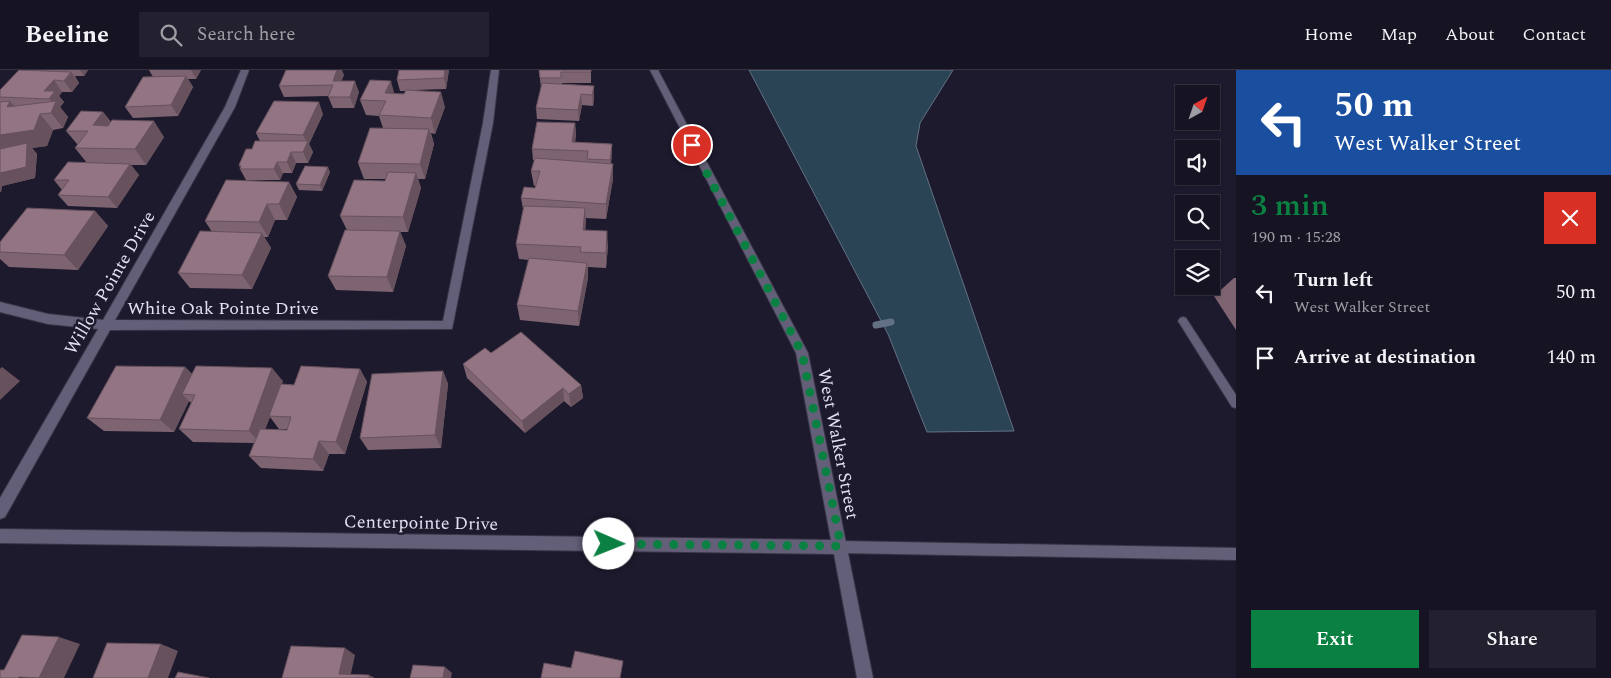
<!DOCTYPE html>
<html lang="en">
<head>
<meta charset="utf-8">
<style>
	body { margin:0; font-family:Spectral,serif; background:#23212f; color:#f1f3f6; height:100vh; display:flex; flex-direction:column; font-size:19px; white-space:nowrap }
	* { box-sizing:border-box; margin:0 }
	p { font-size:16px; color:#9e9ea5 }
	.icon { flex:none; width:28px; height:28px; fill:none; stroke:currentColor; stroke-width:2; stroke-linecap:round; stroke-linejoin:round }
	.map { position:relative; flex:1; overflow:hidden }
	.sheet { display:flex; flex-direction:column; background:#161422; width:375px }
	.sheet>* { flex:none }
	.top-card { background:#1a4fa0; color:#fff; overflow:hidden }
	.needle { width:32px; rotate:40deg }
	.fabs { position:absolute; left:1175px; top:15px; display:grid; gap:10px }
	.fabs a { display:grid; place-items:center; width:45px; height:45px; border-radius:0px; background:#161422; box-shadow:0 1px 4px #0004,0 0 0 1px #353340; font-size:25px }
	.pin { position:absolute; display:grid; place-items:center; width:42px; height:42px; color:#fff; margin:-21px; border:2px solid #fff; border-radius:50%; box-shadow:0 1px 5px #0007 }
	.me { position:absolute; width:55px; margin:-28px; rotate:91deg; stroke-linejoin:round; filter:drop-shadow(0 0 4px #0008) }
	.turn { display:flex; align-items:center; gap:18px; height:105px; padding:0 15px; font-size:22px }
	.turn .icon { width:65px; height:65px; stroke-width:2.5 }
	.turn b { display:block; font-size:35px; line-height:42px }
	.round { display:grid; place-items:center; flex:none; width:52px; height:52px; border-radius:0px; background:#23212f }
	.head { display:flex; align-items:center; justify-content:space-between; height:85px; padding:0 15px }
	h1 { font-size:30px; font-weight:600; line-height:38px; color:#0b8043 }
	.primary-button { display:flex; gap:10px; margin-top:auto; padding:10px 15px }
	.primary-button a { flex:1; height:58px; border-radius:0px; background:#0b8043; color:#fff; font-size:20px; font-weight:600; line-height:58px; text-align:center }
	.primary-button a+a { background:#23212f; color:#f1f3f6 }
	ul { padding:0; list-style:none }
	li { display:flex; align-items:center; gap:15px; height:65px; padding:0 15px }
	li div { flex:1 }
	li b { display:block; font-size:19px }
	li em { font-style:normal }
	header { display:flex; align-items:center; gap:30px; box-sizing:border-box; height:70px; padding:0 25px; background:#161422; border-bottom:1px solid #353340 }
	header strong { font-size:24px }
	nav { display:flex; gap:28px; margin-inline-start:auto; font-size:18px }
	.search { width:350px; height:45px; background:#23212f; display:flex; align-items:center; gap:12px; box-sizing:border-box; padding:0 18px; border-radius:0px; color:#9e9ea5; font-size:19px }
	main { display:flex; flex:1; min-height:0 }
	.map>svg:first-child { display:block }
</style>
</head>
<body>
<header>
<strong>Beeline</strong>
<div class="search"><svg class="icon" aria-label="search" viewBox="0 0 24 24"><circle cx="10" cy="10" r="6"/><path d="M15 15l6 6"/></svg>Search here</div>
<nav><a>Home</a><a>Map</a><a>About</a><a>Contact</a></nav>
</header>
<main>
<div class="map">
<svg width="1236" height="608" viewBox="0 0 1236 608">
	<rect width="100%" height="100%" fill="#1e1a2e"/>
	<!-- water -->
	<polygon fill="#2a4355" stroke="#627284" points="749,0 953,0 920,53 916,76 1014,361 927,362 888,264"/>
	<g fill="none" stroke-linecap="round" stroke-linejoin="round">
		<!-- stream -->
		<polyline stroke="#627284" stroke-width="7" points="876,255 891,252"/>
		<!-- service casing -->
		<g stroke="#393546" stroke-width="2">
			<g id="service">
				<polygon points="1183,247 1186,248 1236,325 1236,338 1232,337 1180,254 1178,251 1180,248"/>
				<polygon points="841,471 1236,478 1236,490 841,483 837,481 835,477 837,473"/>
			</g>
		</g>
		<!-- minor casing -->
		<g stroke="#393546" stroke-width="2">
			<polygon id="minor" points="241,0 249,0 235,37 115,250 443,251 483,53 491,0 499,0 493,53 452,259 110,260 5,447 0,449 0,428 98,259 48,254 0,242 0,232 48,244 103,250 225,37"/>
		</g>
		<!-- tertiary casing -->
		<g stroke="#393546" stroke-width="2">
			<polygon id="tertiary" points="650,0 658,0 808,283 873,608 857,608 834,484 0,473 0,459 831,470 796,283"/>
		</g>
		<!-- service -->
		<use href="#service" fill="#635f78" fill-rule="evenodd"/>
		<!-- minor -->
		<use href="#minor" fill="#635f78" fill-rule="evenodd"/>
		<!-- tertiary -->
		<use href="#tertiary" fill="#635f78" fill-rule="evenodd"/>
	</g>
	<!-- wall -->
	<g fill="#7e6471" fill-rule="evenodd">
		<polygon points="27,0 88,0 84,6 75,6 79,13 72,22 62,22 59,26 64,32 60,37 68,47 63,58 53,60 47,76 32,78 37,84 35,108 2,116 1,122 0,122 0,20"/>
		<polygon points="149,0 201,0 196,9 188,9 193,17 178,46 133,48 125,37 153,7"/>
		<polygon points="399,0 449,0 446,19 415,20 445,37 435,64 431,63 434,74 425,109 418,109 421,118 408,162 400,162 406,176 393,222 336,220 328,206 347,160 340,146 385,111 385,109 364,109 358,93 383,58 379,46 366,45 360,30 395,24 404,24 406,21 400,21 397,10"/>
		<polygon points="539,0 591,0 591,13 562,13 562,14 594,16 594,27 593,36 582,35 579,51 537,49 536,38 541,18"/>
		<polygon points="344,5 341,11 359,22 354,38 333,38 328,26 284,27 279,16"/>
		<polygon points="103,42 111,52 164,67 146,95 131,95 139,105 117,138 68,136 58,125 62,120 54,110 87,93 75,78 78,75 66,61"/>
		<polygon points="323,44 309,74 313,82 308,93 296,93 292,103 283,103 280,110 246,110 240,99 240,98 239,95 252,79 260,71 256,63"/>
		<polygon points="575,53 576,64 575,72 612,74 611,94 613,94 613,109 606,149 586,148 585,160 608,176 606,198 588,197 588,208 579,256 520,250 517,235 529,190 519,189 516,174 523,139 521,128 535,118 536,116 534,116 531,101 534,90 533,90 532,79"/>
		<polygon points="330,102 322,121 299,120 296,114"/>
		<polygon points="289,112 297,127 287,150 275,150 268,167 264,167 271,178 252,219 190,218 178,203 212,162 205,151"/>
		<polygon points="95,141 108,156 78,200 9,197 0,189 0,172"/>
		<polygon points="1234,208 1236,208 1236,260 1214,226"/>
		<polygon points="491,283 581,315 583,328 571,337 564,331 525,363 467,308 463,294"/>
		<path d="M185,297L192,304L283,311L281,314L294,315L360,299L367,312L345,384H329L323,401L261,398L249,386L254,373L193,372L179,359L191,333L189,331L174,362L104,361L87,348ZM270,347L279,359H287V360L265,359Z"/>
		<polygon points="443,301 448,314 441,378 368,380 360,368"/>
	</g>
	<!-- shaded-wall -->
	<g fill="#66515c">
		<polygon points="80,0 88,0 84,6"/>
		<polygon points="191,0 201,0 196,9"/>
		<polygon points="337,0 342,0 344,5 337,22 333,11"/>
		<polygon points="445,0 449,0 446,19 444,8"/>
		<polygon points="71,2 79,13 72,22 64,11"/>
		<polygon points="186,6 193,17 178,46 171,35"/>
		<polygon points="54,10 62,22 59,26 64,32 60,37 68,47 63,58 51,43 54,35 44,21"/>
		<polygon points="355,11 359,22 354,38 350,27"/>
		<polygon points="391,11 395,26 385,23"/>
		<polygon points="594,16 594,27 593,36 592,25"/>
		<polygon points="441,22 445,37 435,64 431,48"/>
		<polygon points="581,24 582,35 579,51 578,40"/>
		<polygon points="10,31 23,46 7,37"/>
		<polygon points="319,32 323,44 309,74 313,82 308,93 303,82 307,73 303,65"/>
		<polygon points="103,42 115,57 93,55"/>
		<polygon points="40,44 53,60 47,76 32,78 37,84 35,108 2,116 1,122 0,122 0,65"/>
		<polygon points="154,51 164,67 146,95 135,79"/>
		<polygon points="575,53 576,64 574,81 572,72"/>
		<polygon points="429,59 434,74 425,109 420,94"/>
		<polygon points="612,74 612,85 610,101 610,90"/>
		<polygon points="291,82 296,93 292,103 287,92"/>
		<polygon points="277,92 283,103 280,110 274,99"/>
		<polygon points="130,94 139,105 117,138 108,127"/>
		<polygon points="613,94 613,109 606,149 606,134"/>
		<polygon points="328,97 330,102 322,121 320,115"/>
		<polygon points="416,103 421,118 408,162 403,147"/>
		<polygon points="289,112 297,127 287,150 279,134"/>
		<polygon points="267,134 275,150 268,167 259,152"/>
		<polygon points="585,138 586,153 584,175 583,160"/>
		<polygon points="95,141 108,156 78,200 64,185"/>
		<polygon points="400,161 406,176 393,222 387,207"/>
		<polygon points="607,161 608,176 606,198 606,183"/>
		<polygon points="262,163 271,178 252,219 242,205"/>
		<polygon points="587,193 588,208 579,256 578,241"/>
		<polygon points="2,297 20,311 0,330 0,299"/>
		<polygon points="185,297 198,310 182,324 189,331 174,362 160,350"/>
		<polygon points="272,298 283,311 270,346 269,346 270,347 260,373 249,361"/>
		<polygon points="360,299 367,312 345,384 336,372"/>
		<polygon points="443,301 448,314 441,378 435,365"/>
		<polygon points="581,315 583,328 571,337 569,324"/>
		<polygon points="563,318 564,331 525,363 522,351"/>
		<polygon points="319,371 329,384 323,401 313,389"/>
		<polygon points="59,567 80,574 64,608 39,608"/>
		<polygon points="161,574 178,581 168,608 148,608"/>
		<polygon points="345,578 355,585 350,608 339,604"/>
		<polygon points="445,597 452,603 451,608 443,608"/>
		<polygon points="369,605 375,608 369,608"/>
	</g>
	<!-- building -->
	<g fill="#927483" stroke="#66515c">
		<polygon points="19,0 71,2 64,11 54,10 44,21 55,21 49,29 0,27 0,20"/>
		<polygon points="286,0 337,0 333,11 355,11 350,27 328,27 333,15 279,16"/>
		<polygon points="399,0 445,0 444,8 397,10"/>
		<polygon points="539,0 591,0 591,2 561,2 561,8 540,8"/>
		<polygon points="186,6 171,35 125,37 143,7"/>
		<polygon points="370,10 391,11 385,23 404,24 406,20 441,22 431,48 379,45 386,31 360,30"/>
		<polygon points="542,13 594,16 592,25 581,24 578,40 536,38"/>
		<polygon points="10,31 7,37 56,31 51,43 40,44 34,60 0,65 0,32"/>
		<polygon points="274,31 319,32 303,65 256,63"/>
		<polygon points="81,41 103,42 93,55 108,56 112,50 154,51 135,79 75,78 88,61 66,61"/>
		<polygon points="537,52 575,53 572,72 612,74 610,90 587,89 588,81 532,79"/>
		<polygon points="370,58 429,59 420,94 358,93"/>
		<polygon points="255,71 308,71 303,82 291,82 287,92 277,92 274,99 240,99 241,96 239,95 246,79 252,79"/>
		<polygon points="27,73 26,97 0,103 0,79"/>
		<polygon points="535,88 613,94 606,134 521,128 524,117 535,118 540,101 531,101"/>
		<polygon points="68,92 130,94 108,127 58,125 69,110 54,110"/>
		<polygon points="305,96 328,97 320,115 296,114"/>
		<polygon points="388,102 416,103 403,147 340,146 354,110 385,111"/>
		<polygon points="226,110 289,112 279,134 267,134 259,152 205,151"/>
		<polygon points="524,136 585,138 583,160 607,161 606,183 580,182 581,177 516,174"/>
		<polygon points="27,138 95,141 64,185 0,182 0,172"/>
		<polygon points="345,160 400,161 387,207 328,206"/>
		<polygon points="200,161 262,163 242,205 178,203"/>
		<polygon points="529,188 587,193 578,241 517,235"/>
		<polygon points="521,262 581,315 569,324 563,318 522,351 463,294 485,278 491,283"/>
		<polygon points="116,296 185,297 160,350 87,348"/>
		<polygon points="196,296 272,298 249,361 179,359 195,325 182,324"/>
		<polygon points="301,296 360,299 336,372 319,371 313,389 249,386 260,359 287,360 291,347 269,346 281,314 294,315"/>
		<polygon points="443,301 435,365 360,368 372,304"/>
		<polygon points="22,565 59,567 39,608 19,607 18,608 0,608 0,600 4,600"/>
		<polygon points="107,573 161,574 148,608 93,608"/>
		<polygon points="291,576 345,578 339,604 369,605 369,608 282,608"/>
		<polygon points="575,581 623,591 620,608 541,608 544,593 571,598"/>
		<polygon points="413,595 445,597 443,608 410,608"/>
		<polygon points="178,602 209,608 175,608"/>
	</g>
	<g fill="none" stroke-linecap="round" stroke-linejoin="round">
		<!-- route -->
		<polyline stroke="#0b8043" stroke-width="9" stroke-dasharray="0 16.2" points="609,474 841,476 802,283 692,75"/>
	</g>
	<g text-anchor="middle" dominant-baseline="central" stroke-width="5" stroke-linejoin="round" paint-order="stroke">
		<!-- street labels -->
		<g font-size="18" fill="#e3e1f0" stroke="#1e1a2e">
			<text transform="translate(110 213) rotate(-60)">Willow Pointe Drive</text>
			<text x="223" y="238">White Oak Pointe Drive</text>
			<text transform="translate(838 374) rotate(79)">West Walker Street</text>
			<text transform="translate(421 453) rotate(1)">Centerpointe Drive</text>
		</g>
	</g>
</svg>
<div class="fabs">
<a><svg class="needle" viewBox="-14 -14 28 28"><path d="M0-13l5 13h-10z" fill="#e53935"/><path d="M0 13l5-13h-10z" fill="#9e9ea5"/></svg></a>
<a><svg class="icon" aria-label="sound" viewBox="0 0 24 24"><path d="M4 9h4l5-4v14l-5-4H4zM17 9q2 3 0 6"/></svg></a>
<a><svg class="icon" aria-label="search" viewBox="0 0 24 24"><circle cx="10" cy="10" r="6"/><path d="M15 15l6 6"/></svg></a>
<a><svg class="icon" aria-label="layers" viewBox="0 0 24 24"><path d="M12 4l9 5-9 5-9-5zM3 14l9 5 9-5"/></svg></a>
</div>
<div class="pin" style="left:692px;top:75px;background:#d93025"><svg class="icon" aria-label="arrive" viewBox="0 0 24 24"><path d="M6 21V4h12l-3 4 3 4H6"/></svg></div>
<svg class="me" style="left:609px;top:474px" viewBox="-20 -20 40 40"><circle r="19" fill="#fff"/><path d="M0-13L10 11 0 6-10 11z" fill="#0b8043"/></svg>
</div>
<section class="sheet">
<div class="top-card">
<div class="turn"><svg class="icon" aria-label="left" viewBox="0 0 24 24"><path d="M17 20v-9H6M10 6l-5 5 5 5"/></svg><div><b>50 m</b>West Walker Street</div></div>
</div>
<div class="head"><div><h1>3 min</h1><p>190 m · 15:28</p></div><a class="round" style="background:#d93025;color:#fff"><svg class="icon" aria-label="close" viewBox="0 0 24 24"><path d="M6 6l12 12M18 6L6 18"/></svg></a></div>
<ul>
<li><svg class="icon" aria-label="left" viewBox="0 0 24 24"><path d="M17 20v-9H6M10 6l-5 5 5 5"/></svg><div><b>Turn left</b><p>West Walker Street</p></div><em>50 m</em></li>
<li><svg class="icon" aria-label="arrive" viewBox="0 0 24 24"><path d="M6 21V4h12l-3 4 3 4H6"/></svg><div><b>Arrive at destination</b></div><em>140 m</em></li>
</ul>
<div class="primary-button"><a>Exit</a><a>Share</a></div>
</section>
</main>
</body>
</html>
